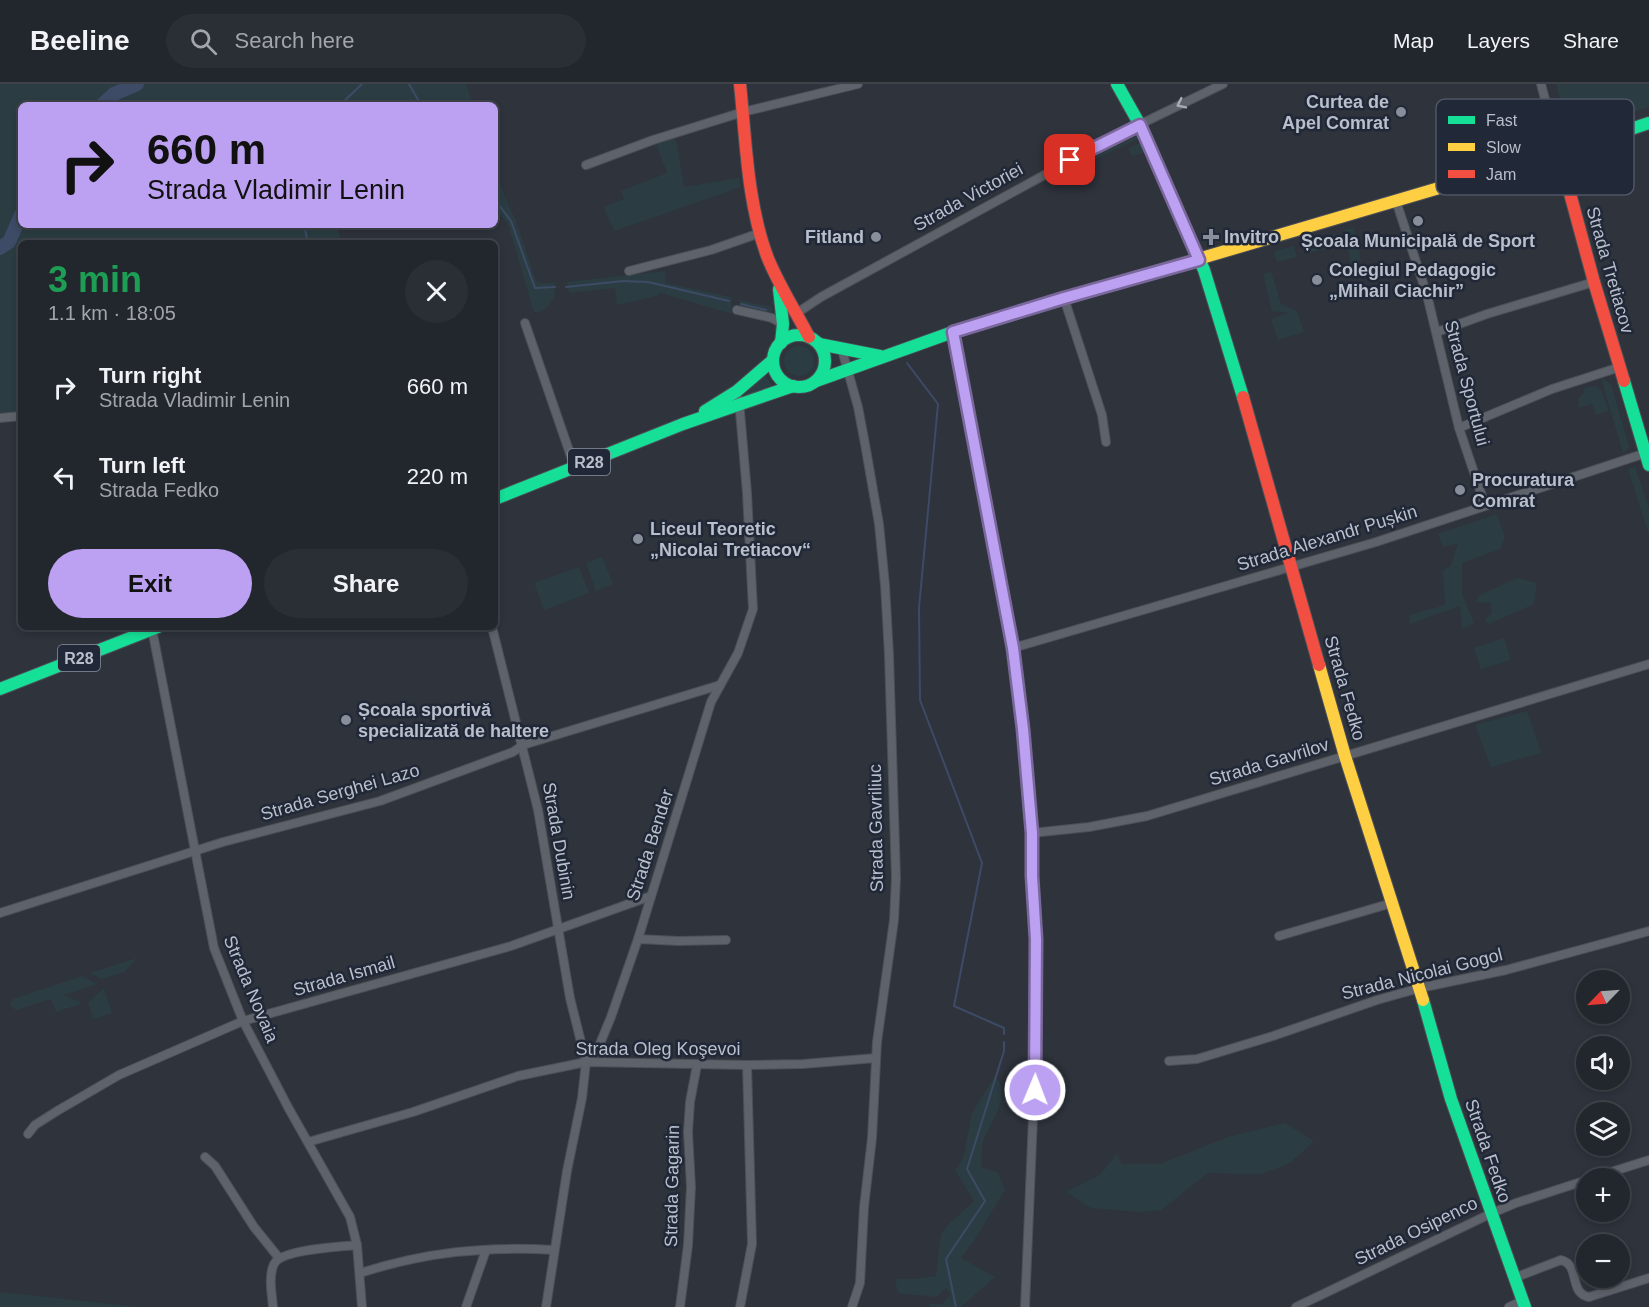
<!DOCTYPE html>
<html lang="en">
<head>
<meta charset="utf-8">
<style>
	body { margin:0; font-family:Arial,sans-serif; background:#2a2e35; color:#f1f3f6; height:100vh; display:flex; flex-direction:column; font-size:22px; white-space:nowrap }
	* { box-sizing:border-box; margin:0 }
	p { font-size:20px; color:#a2a5aa }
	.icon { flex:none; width:33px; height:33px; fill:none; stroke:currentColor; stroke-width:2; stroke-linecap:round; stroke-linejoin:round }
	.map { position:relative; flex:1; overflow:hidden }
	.sheet { position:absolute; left:18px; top:156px; width:480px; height:390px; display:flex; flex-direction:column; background:#22262d; border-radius:9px; box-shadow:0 3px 9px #0003,0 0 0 2px #3f4349 }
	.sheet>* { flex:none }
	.hud { position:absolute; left:18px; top:18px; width:480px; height:126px; border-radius:9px; box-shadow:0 3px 9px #0003,0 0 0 2px #3f4349; background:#bca0f2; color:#111; overflow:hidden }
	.needle { width:39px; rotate:245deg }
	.tools { position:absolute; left:1576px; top:886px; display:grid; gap:12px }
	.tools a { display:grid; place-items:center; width:54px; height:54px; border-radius:50%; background:#22262d; box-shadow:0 3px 9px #0003,0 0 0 2px #3f4349; font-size:30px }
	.pin { position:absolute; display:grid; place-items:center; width:51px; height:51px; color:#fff; margin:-26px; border-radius:12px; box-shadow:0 3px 9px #0006 }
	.me { position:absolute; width:66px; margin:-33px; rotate:1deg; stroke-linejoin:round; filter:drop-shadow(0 0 4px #0008) }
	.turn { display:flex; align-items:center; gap:21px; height:126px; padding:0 30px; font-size:27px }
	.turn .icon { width:78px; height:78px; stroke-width:2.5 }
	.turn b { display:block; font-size:42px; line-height:51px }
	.round { display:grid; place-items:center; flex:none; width:63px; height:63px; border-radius:32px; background:#2a2e35 }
	.overview { display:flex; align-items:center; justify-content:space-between; height:102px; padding:0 30px }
	h1 { font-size:36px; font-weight:800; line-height:45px; color:#1e9e55 }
	.action { display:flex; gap:12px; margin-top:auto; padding:12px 30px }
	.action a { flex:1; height:69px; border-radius:36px; background:#bca0f2; color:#111; font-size:24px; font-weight:800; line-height:69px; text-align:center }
	.action a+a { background:#2a2e35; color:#f1f3f6 }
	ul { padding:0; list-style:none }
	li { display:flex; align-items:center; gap:18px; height:90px; padding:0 30px }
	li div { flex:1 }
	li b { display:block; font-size:22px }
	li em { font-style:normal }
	header { display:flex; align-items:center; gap:36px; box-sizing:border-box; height:84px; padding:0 30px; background:#22262d; border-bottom:2px solid #3f4349 }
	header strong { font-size:28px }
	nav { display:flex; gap:33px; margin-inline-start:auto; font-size:21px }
	.search { width:420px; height:54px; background:#2a2e35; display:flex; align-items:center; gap:15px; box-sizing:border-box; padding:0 21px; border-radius:33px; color:#a2a5aa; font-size:22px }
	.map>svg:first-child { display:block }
</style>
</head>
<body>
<header>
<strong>Beeline</strong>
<div class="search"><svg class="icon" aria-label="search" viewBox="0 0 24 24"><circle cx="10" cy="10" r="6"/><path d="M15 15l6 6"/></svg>Search here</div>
<nav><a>Map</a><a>Layers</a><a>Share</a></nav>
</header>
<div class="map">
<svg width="1649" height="1223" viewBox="0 0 1649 1223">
	<rect width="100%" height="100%" fill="#2e333c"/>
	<!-- green -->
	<g fill="#2b3d42">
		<polygon points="0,0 466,0 473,21 21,21 21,141 347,141 338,145 342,159 21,159 21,328 0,330"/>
		<polygon points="1556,0 1649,0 1649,23 1570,50"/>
		<polygon points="1137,52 1140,54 1094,76 1093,73"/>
		<polygon points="672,53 677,59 684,103 739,94 741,103 614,147 604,123 624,115 621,107 667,89 656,59"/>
		<polygon points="1142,58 1147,68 1132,72 1128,64"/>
		<polygon points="1084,76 1086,80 1061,93 1059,89"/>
		<path d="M495,83L504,111L516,137L536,197L540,199H555C556,213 552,221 539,229L534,228L508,140L495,123Z"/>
		<polygon points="1354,144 1361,177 1351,179 1344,146"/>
		<polygon points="1340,149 1343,160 1305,170 1302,159"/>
		<polygon points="1294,162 1297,173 1277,178 1274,167"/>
		<polygon points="665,187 666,199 731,213 732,230 661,209 656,212 617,221 615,204 569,209 567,198"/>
		<polygon points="1271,187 1281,220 1297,227 1304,248 1278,256 1271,235 1289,229 1272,227 1263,190"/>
		<polygon points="739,216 773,223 771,230 741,224"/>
		<circle cx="799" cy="277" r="15"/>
		<polygon points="765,291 774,304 747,314 745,310"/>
		<polygon points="1601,294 1611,300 1629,363 1623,369"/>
		<polygon points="1595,302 1601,306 1609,327 1596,331 1592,320 1579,324 1578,315 1583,310 1584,304"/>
		<polygon points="1635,383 1649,424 1649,451 1628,385"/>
		<polygon points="1497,430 1505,454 1500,465 1462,479 1462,510 1474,539 1462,545 1460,522 1409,540 1410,531 1445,521 1443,487 1451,481 1458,459 1443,463 1438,450"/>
		<polygon points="602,473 613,500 596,507 586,479"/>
		<polygon points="579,483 589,509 544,526 534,499"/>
		<polygon points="1517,494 1537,499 1534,520 1489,540 1485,536 1492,529 1491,519 1477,518 1478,512"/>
		<polygon points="1504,554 1511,576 1481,585 1474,564"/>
		<polygon points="1527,627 1541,669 1491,683 1475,641"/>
		<polygon points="137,874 124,888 101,895 90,889"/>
		<polygon points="82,892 97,900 64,911 80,918 81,920 56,928 51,915 16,926 11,923 10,919 13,915"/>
		<polygon points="104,904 112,929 93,935 88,919"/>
		<path d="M995,992C1013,1012 989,1039 983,1059C981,1066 982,1075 981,1083L998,1089L1005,1106L975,1155L961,1174L995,1193L961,1223H930V1220H942L951,1210L946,1204L936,1213L898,1209L895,1195H914L936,1192L941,1150L950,1139L974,1117L955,1086L963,1075L972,1029Z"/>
		<polygon points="1285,1039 1314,1057 1290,1079 1262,1090 1208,1089 1161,1126 1138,1128 1091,1124 1066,1108 1100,1091 1117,1070 1122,1080 1160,1080 1231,1052"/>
		<polygon points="0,1208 138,1223 0,1223"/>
	</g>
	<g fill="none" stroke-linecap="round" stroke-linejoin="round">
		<!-- stream -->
		<g stroke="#3d4b66" stroke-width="2">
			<polyline points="409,0 421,21"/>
			<polyline points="340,21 362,0"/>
			<polyline points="495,116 511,137 535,204 555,203"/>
			<polyline points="304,141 308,159"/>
			<polyline points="566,203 623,197 648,198 729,217"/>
			<polyline points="741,220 766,226"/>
			<polyline points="907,279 938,320 919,524 920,616 982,779 954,922 1004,944 1004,950"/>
			<polyline points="956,1223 946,1175 985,1117 967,1085 1004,967 1004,958"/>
		</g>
		<!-- river -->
		<g stroke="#3d4b66" stroke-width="14">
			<polyline points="102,21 114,10 137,0"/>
			<polyline points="0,164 9,158 21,131"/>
		</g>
		<!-- street casing -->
		<g stroke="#4c4f56" stroke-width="10">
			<g id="street">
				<polyline points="1541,0 1559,69"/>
				<polyline points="586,81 653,56 743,28 858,0"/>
				<polyline points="1396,117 1427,211 1459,344 1485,421"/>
				<polyline points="629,187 711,166 760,149"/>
				<polyline points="1064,214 1102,331 1106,358"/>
				<polyline points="737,226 772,234 783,240"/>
				<polyline points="797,229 821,213 1112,54 1223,0"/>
				<polyline points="525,239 575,384"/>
				<polyline points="953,248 1013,564 1032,749 1032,792 1036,855 1034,946 1035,986 1025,1223"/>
				<polyline points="1437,248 1487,230 1594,198"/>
				<polyline points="842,266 858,323 865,360 879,440 885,501 889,571 896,794 894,836 877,958 872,1054 864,1123 860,1199 852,1223"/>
				<polyline points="0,334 21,332"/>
				<polyline points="1459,344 1552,305 1620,283"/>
				<polyline points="492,543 538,726 570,914 586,978"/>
				<polyline points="152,545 214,864 243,937 289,1025 350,1133 357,1161 362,1223"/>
				<polyline points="1013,564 1376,458 1649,368"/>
				<polyline points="1032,749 1089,743 1147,732 1649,580"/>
				<polyline points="0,829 223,758 380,717 513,668 523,661 720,601"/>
				<polyline points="1279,852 1392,819"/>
				<polyline points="638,855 678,857 726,856"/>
				<polyline points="1169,977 1197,975 1273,952 1377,916 1420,904 1506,886 1649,847"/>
				<polyline points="28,1050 35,1041 57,1027 119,991 243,937 511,862 651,812"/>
				<polyline points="308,1058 413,1028 518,992 586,978 747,981 803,980 876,974"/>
				<polyline points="205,1073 215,1082 254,1143 279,1174"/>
				<polyline points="1589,1095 1649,1076"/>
				<path d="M360,1189C426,1168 484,1162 554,1166"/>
				<path d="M1514,1194L1561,1176C1581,1181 1568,1209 1589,1213L1649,1194"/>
				<path d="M273,1223C272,1210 268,1193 274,1180C281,1165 340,1163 357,1161"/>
				<polyline points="466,1223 486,1166"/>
				<polyline points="546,1223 567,1087 582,1014 586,978 597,967 611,933 638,855 711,618 738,569 753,525 747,409 739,316"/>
				<polyline points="680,1223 688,1161 691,1103 688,1048 690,1018 697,981"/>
				<polyline points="740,1223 752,1160 747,981"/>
				<polyline points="1296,1223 1490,1130 1516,1119 1587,1096"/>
				<polyline points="1509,1223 1522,1217"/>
			</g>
		</g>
		<!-- fast casing -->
		<g stroke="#4c4f56" stroke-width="14">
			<g id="fast">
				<polyline points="1117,0 1140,41 1204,186 1243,313"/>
				<polyline points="1456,99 1559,69 1649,39"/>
				<polyline points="779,205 783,240 781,259"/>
				<circle cx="799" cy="277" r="26"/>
				<polyline points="819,260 880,272"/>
				<polyline points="816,297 953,248 1127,196"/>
				<polyline points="1624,297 1649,381"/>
				<polyline points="705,327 737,307 773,276"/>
				<polyline points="495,415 683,340 793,302"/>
				<polyline points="0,605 158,543"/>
				<polyline points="1423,916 1451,1015 1525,1223"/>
			</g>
		</g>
		<!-- slow casing -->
		<g stroke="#4c4f56" stroke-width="14">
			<g id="slow">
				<polyline points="1127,196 1456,99"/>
				<polyline points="1319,581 1345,672 1423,916"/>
			</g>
		</g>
		<!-- jam casing -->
		<g stroke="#4c4f56" stroke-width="14">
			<g id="jam">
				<path d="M740,0C746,57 747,117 767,172C778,200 795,226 809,253"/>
				<polyline points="1559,69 1594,198 1624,297"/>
				<polyline points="1243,313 1319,581"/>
			</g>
		</g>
		<!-- street -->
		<use href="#street" stroke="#5e626a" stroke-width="8"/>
		<!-- fast -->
		<use href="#fast" stroke="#16e098" stroke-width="12"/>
		<!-- slow -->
		<use href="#slow" stroke="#ffcf43" stroke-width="12"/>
		<!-- jam -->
		<use href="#jam" stroke="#f24e42" stroke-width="12"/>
	</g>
	<!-- one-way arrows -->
	<defs><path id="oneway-chevron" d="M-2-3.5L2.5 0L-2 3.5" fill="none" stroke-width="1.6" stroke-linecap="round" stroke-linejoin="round" transform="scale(1.5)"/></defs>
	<use stroke="#a7acb8" href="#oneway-chevron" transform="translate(1181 20) rotate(154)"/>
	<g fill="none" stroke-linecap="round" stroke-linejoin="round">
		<!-- route casing -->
		<g stroke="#7a689d" stroke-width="15">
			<polyline id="route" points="1035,1006 1036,855 1032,792 1032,749 1023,645 1013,564 953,248 1064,214 1199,176 1140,41 1070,76"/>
		</g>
		<!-- route -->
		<use href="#route" stroke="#bca0f2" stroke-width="10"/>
	</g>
	<!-- markers -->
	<g fill="#888e9a" stroke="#212837" stroke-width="2">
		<circle cx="1401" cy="28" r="6"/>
		<circle cx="1418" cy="137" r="6"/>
		<circle cx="876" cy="153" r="6"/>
		<path d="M1208 144h6v6h6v6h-6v6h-6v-6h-6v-6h6z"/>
		<circle cx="1317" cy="196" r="6"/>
		<circle cx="1460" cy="406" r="6"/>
		<circle cx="638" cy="455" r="6"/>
		<circle cx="346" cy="636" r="6"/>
	</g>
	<g text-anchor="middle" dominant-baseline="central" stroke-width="5" stroke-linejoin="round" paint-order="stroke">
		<!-- shield labels -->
		<g fill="#212837" stroke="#8b929f" stroke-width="1.5">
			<rect x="568" y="365" width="42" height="26" rx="4.5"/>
			<rect x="58" y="561" width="42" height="26" rx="4.5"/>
		</g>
		<g font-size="16" font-weight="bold" fill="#b9bfcc">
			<text x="589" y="378">R28</text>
			<text x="79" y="574">R28</text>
		</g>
		<!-- poi labels -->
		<g font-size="18" font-weight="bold" fill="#b9bfcc" stroke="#212837" text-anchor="start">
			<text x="1389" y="18" text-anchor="end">Curtea de<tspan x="1389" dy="21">Apel Comrat</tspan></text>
			<text x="864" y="153" text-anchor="end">Fitland</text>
			<text x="1224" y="153">Invitro</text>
			<text x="1418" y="157" text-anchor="middle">Școala Municipală de Sport</text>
			<text x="1329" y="186">Colegiul Pedagogic<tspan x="1329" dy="21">„Mihail Ciachir”</tspan></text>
			<text x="1472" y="396">Procuratura<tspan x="1472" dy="21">Comrat</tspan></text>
			<text x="650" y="445">Liceul Teoretic<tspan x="650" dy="21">„Nicolai Tretiacov“</tspan></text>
			<text x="358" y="626">Școala sportivă<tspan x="358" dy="21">specializată de haltere</tspan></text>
		</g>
		<!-- street labels -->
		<g font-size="18" fill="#b9bfcc" stroke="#212837">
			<text transform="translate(968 113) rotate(-29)">Strada Victoriei</text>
			<text transform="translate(1610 186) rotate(74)">Strada Tretiacov</text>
			<text transform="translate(1467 299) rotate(75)">Strada Sportului</text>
			<text transform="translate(1327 454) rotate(-17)">Strada Alexandr Pușkin</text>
			<text transform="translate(1345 604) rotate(74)">Strada Fedko</text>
			<text transform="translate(1269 678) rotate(-17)">Strada Gavrilov</text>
			<text transform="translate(340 708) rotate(-16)">Strada Serghei Lazo</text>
			<text transform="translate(876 744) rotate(-91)">Strada Gavriliuc</text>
			<text transform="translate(559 757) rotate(80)">Strada Dubinin</text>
			<text transform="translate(650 761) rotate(-72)">Strada Bender</text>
			<text transform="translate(1422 890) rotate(-14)">Strada Nicolai Gogol</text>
			<text transform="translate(344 892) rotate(-16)">Strada Ismail</text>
			<text transform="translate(251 905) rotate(67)">Strada Novaia</text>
			<text x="658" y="965">Strada Oleg Koşevoi</text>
			<text transform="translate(1488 1067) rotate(71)">Strada Fedko</text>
			<text transform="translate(672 1102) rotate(-89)">Strada Gagarin</text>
			<text transform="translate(1416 1147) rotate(-26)">Strada Osipenco</text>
		</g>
	</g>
	<!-- legend -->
	<rect x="1436" y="15" width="198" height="96" rx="9" fill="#212837" stroke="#4f5564" stroke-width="1.5"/>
	<rect x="1448" y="32" width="27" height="8" fill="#16e098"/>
	<rect x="1448" y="59" width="27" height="8" fill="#ffcf43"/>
	<rect x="1448" y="86" width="27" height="8" fill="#f24e42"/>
	<g font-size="16" fill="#b9bfcc">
		<text x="1486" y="42">Fast</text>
		<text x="1486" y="69">Slow</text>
		<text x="1486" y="96">Jam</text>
	</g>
</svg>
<div class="tools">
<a><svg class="needle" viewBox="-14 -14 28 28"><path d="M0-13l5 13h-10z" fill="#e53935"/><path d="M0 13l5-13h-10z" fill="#a2a5aa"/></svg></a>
<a><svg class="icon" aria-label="sound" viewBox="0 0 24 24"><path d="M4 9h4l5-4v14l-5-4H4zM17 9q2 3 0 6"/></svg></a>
<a><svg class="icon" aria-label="layers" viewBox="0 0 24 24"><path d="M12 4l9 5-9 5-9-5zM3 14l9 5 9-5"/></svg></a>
<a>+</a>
<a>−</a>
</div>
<div class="pin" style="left:1070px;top:76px;background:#d93025"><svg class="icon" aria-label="arrive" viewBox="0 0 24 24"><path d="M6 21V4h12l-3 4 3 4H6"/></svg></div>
<svg class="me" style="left:1035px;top:1006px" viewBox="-20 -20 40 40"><circle r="17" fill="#bca0f2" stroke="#fff" stroke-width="3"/><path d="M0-11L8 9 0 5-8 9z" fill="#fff"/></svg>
<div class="hud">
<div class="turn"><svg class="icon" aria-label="right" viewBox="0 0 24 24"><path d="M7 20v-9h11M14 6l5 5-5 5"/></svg><div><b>660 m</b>Strada Vladimir Lenin</div></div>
</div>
<section class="sheet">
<div class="overview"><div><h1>3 min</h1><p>1.1 km · 18:05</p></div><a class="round"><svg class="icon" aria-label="close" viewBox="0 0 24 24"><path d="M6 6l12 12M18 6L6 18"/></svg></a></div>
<ul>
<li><svg class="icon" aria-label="right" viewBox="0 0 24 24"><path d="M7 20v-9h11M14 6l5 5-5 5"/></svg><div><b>Turn right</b><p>Strada Vladimir Lenin</p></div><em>660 m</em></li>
<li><svg class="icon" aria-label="left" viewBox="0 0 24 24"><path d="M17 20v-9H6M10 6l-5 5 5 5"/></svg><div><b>Turn left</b><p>Strada Fedko</p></div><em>220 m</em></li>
</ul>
<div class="action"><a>Exit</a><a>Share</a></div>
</section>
</div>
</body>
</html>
